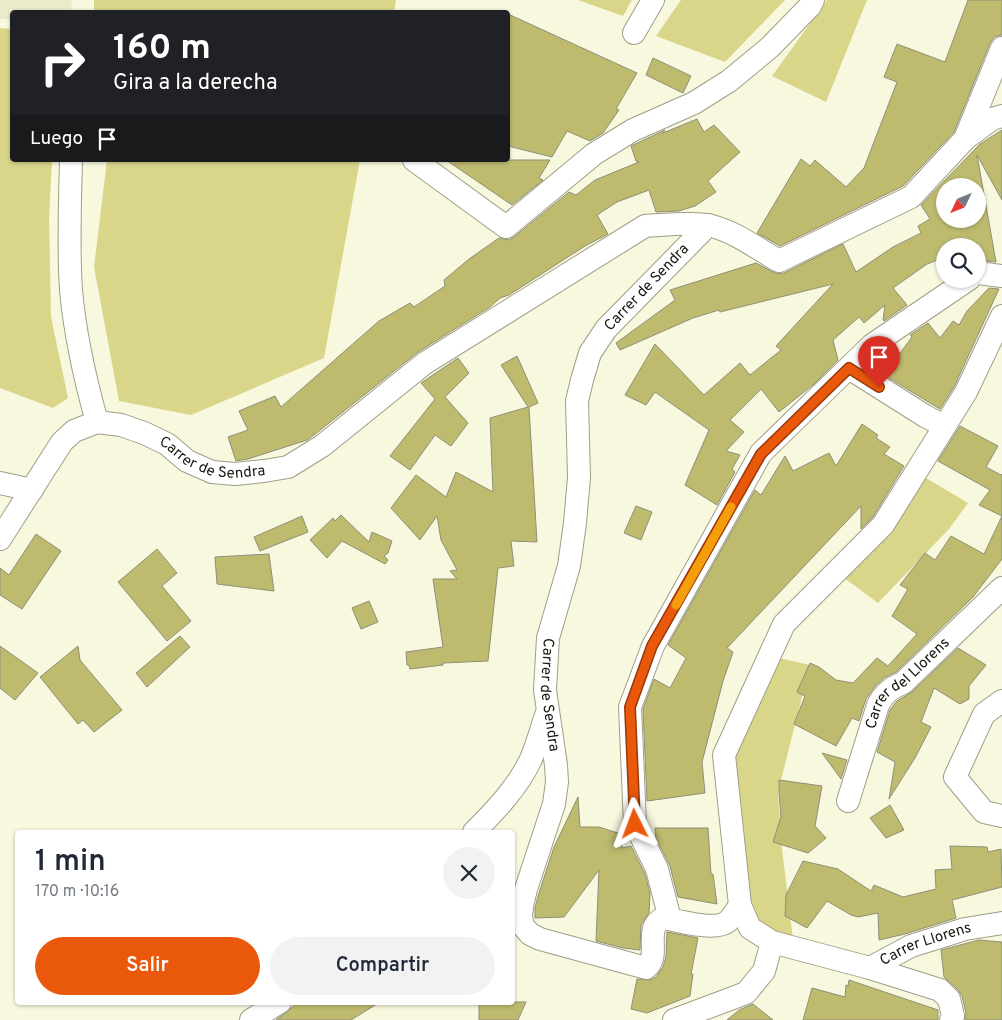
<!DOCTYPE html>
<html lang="es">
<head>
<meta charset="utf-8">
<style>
	body { margin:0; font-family:Overpass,sans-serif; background:#f2f2f3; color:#1f2937; height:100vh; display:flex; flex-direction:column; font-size:19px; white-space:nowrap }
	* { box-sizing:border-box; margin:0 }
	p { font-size:16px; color:#747a83 }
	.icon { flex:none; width:28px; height:28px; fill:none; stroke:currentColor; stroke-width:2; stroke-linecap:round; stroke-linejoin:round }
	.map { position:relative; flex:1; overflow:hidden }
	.side { position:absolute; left:15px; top:830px; width:500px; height:175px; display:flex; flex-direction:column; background:#fff; border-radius:5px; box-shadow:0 1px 4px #0004 }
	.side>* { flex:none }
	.banner { position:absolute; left:10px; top:10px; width:500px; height:152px; border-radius:5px; box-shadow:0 1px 4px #0004; background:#202124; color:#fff; overflow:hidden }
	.needle { width:32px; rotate:227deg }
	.fabs { position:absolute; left:936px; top:178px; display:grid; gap:10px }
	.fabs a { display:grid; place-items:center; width:50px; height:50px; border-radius:50%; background:#fff; box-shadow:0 1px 4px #0004; font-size:25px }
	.pin { position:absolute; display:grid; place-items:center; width:42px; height:42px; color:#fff; margin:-51px -21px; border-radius:50% 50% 50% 0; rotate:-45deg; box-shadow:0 0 5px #0007 }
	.pin .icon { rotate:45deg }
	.me { position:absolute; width:55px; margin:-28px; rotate:357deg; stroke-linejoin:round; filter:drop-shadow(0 0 4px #0008) }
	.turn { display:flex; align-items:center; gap:18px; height:105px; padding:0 20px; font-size:22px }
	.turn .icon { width:65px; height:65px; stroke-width:2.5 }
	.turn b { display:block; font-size:35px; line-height:42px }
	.then { display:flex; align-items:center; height:48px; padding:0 20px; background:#0003; gap:10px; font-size:19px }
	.round { display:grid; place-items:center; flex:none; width:52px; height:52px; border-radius:26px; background:#f2f2f3 }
	.summary { display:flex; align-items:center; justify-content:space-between; height:85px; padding:0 20px }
	h1 { font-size:30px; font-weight:600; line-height:38px }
	.cta { display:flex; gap:10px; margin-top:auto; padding:10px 20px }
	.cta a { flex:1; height:58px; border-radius:30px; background:#ea580c; color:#fff; font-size:20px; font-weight:600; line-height:58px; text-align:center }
	.cta a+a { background:#f2f2f3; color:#1f2937 }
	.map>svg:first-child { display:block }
</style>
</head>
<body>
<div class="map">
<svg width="1002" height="1020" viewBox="0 0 1002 1020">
	<rect width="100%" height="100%" fill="#f8f8df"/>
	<!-- built -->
	<polygon fill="#ebebcb" points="0,0 72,0 71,12 12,12 12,19 0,19"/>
	<!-- green -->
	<g fill="#d9d68a">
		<polygon points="94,0 396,0 394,12 94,12"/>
		<polygon points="578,0 632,0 623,16"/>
		<polygon points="681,0 785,0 725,62 656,36"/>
		<polygon points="827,0 867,0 826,102 772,76"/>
		<polygon points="0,28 12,29 12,160 52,160 49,217 51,317 68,398 53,408 0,388"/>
		<polygon points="107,160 360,160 324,358 191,415 119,401 94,267"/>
		<polygon points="916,472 968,503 949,529 878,603 836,572"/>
		<polygon points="770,656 810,665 778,792 782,849 794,948 750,928 724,755"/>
	</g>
	<!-- building -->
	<g fill="#bebb6f" stroke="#8f8f79" fill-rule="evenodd">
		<polygon points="968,0 1002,0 1002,35 994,37 990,43 954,132 903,186 780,246 757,233 801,159 810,166 815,160 846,187 864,168 897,82 884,77 897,44 945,62"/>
		<polygon points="508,14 637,73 616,109 619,110 603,133 590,141 567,131 552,157 508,146"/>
		<polygon points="653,58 691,76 683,93 646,75"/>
		<polygon points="697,119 704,132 714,125 740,152 708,181 716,192 695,206 679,211 656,212 649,190 617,202 597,215 608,234 585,246 509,295 500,298 490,307 418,352 314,435 307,440 248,459 236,461 228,437 248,430 239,411 275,396 281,407 379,321 410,303 414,307 445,286 444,280 469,259 499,238 509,240 514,237 569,192 576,195 595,180 639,162 636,161 631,146 665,130 663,133"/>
		<path d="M1002,130V200L977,155L996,262L978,260V246H945V259L943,258L927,264L893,288L907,305L884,321L883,320L885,305L864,323L859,317L833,340L838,360L814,384L779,412L761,389L730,420L744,432L726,451L740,455L732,469L735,472L717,505L685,485L709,430L655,392L646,405L625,395L655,344L704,395L740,363L750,375L781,350L776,346L833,284L720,312L719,310L693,318L620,350L616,343L675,300L670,290L756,263L773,272L778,274L784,273L843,244L856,272L893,247L921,233L918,226L930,219L921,205L980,144ZM945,186H978V219H945Z"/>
		<polygon points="446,160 550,160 539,178 543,180 512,205"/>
		<polygon points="989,288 999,289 954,387 940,409 884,375 912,337 910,335 928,323 940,338 953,321 959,325 967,311"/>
		<polygon points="517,356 538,403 529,407 537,542 511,541 514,566 498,568 488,661 443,663 443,665 410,669 409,665 407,665 406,652 443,647 433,579 457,579 450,571 457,570 441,540 437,516 420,540 391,508 416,475 446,497 456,472 493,492 490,418 528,407 501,365"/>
		<polygon points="458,358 469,373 445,397 468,423 451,446 435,435 410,470 390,456 435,399 421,383"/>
		<polygon points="862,424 878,435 876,438 890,447 884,454 904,466 873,517 861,529 861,506 727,648 733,652 723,681 702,762 705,793 647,801 643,709 654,679 670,688 686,658 668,645 755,490 761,495 785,456 793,471 829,453 836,466"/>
		<polygon points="960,426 998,446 986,467 1001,475 1002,474 1002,559 973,597 896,672 884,678 875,686 866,699 859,721 852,718 836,746 794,724 805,696 797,692 810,663 819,667 836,680 853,683 877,658 888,666 917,634 892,616 908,589 900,585 925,553 935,560 951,536 984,554 1002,516 979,505 990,490 938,461"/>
		<polygon points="636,506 652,512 641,540 624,533"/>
		<polygon points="341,515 369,542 372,532 392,541 388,553 384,556 388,560 385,564 342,541 327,558 310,540 333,518 335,521"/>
		<polygon points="302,516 308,532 260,551 254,537"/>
		<polygon points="36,534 61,551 22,609 0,595 0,568 9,575"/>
		<polygon points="157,549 177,573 162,586 191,621 167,641 118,582"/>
		<polygon points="269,554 274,591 217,584 215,557"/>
		<polygon points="369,601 378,622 361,629 352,608"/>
		<polygon points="180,636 190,647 147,687 136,673"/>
		<polygon points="0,646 38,673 15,700 0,688"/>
		<polygon points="78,646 80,660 122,710 94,732 83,720 78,724 40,677"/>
		<polygon points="958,648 986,665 969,686 969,699 960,704 934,688 921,722 931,727 915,758 889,799 895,762 877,752 890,710 897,701 912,692"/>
		<polygon points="822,753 847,760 841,779"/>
		<polygon points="779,780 822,786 815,826 826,838 808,853 773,842 781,817 779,792"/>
		<polygon points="578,797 580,827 599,827 621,834 622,848 631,846 645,874 650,893 649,913 641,925 640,950 623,948 596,941 599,870 564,917 535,918 535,908 539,893 554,847"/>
		<polygon points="890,805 904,830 886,838 870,818"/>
		<polygon points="655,828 708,828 711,874 713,874 717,904 678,897 670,866 656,838"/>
		<polygon points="950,846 987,847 988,852 1001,849 1002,887 952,900 956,918 905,934 879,940 878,913 858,917 851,915 827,901 807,928 785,916 786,895 803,861 838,869 871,891 874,885 903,897 936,889 935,870 952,869"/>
		<polygon points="667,932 698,938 691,974 693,974 690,996 647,1013 631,1009 637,979 650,980 656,977 663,967 666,957"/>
		<polygon points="979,940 1002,942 1002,1020 965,1020 966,1013 962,996 958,990 944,977 941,950"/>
		<polygon points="849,980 938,1010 938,1020 803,1020 812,988 845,997 846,985 848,986"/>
		<polygon points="299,1002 380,1002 351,1020 276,1020"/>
		<polygon points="479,1002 526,1002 518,1020 479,1020"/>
		<polygon points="753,1004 773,1020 727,1020 739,1010"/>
	</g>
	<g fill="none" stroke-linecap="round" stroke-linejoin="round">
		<!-- street casing -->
		<g stroke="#9f9e88" stroke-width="24">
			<g id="street">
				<polyline points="634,33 653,0"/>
				<polyline points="966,138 992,119 1002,116"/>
				<path d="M71,160C70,203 68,247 71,290C75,335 85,379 97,422"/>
				<polyline points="414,160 506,227 594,154 633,130 694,103 729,81 769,48 810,6 813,0"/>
				<path id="s1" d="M708,225L606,329L590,353L582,380L577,401L579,477L575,523L569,566L548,638L545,690L556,765L557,782L554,804L526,889L522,906L521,917L523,926L530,934L540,939L646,968C662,956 642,927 664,918C679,921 715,931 727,922C733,917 736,911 740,905"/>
				<polyline points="978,273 1002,276"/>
				<polyline points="849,368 925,416 944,426"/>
				<polyline points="0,483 32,490"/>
				<path id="s2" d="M0,539L62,442L74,431L97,422L121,425L144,433L167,444L187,461L212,472L235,474L264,471L288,467L322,446L425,363L645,226C665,225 686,222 707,225C731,229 758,249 779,261L911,197L965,139L1002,48"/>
				<polyline points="1002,701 984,714 955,777 984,812 1002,816"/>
				<path id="s3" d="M848,801L878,705C884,693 891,688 903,683L1002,588"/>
				<path d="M474,832C495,811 518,787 531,759C537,745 541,730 546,715"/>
				<polyline points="670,919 657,869 635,824 630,707 653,646 761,453 872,345 969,279"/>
				<path id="s4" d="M870,968L911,946L965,929L1002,923"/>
				<polyline points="251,1020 280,1002"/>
				<polyline points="674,1020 746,993 764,971 772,942"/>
				<polyline points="951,1020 953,1016 949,999 940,990 870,968 772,942 750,928 740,905 724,755 784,624 883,525 966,392 1002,316"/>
			</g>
		</g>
		<!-- street -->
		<use href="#street" stroke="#fff" stroke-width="22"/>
	</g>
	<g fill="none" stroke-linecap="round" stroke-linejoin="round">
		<!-- route casing -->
		<g stroke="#983908" stroke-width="12">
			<polyline id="route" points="635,824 630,707 652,646 761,454 849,368 879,387"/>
		</g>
		<!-- route -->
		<use href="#route" stroke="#ea580c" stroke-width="9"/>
		<!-- slow -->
		<polyline stroke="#f59e0b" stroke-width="9" points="676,605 731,507"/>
	</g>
	<g text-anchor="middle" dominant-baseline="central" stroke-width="5" stroke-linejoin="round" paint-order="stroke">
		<!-- street labels -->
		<g font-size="15" fill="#181810" stroke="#fff">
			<text transform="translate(647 288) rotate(-46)">Carrer de Sendra</text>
			<text stroke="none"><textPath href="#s2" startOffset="280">Carrer de Sendra</textPath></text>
			<text stroke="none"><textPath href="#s3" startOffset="136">Carrer del Llorens</textPath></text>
			<text stroke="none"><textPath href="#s1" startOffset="522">Carrer de Sendra</textPath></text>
			<text stroke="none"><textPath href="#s4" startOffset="61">Carrer Llorens</textPath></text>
		</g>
	</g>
</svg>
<div class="fabs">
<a><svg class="needle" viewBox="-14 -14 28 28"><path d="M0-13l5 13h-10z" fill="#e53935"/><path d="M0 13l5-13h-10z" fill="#747a83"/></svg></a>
<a><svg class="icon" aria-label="search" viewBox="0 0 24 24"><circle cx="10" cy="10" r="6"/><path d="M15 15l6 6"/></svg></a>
</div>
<div class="pin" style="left:879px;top:387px;background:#d93025"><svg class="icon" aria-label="arrive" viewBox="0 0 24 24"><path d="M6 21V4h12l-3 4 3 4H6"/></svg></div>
<svg class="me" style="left:635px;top:824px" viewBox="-20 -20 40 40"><path d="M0-17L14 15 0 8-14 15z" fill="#ea580c" stroke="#fff" stroke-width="4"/></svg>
<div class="banner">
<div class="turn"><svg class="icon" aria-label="right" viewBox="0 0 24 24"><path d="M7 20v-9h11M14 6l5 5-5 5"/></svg><div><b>160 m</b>Gira a la derecha</div></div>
<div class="then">Luego<svg class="icon" aria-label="arrive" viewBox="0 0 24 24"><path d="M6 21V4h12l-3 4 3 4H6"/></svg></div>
</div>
<section class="side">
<div class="summary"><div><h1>1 min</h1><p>170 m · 10:16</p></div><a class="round"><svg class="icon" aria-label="close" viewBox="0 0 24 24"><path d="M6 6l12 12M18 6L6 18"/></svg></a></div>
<div class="cta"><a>Salir</a><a>Compartir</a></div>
</section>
</div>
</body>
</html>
